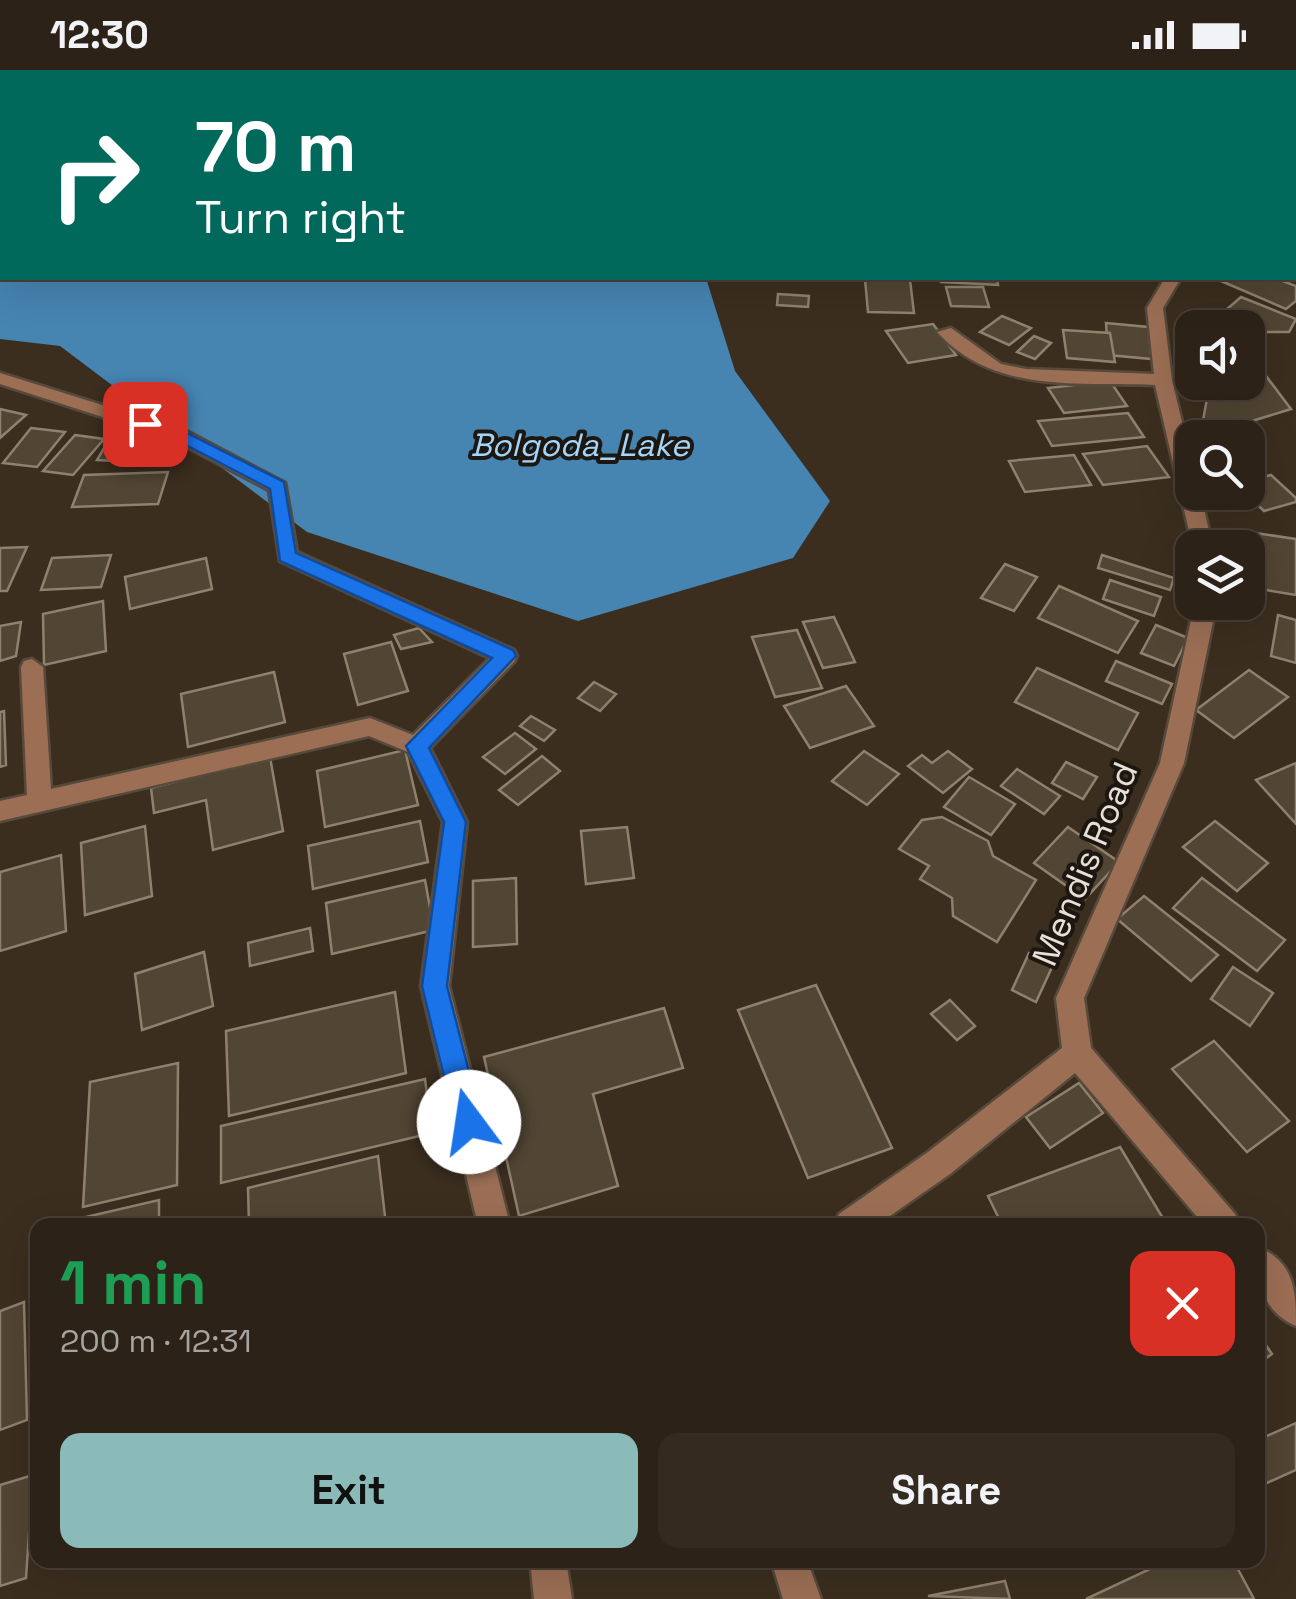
<!DOCTYPE html>
<html lang="en">
<head>
<meta charset="utf-8">
<style>
	body { margin:0; font-family:"Space Grotesk",sans-serif; background:#342a20; color:#f1f3f6; height:100vh; display:flex; flex-direction:column; font-size:38px; white-space:nowrap }
	* { box-sizing:border-box; margin:0 }
	p { font-size:32px; color:#a6a4a1 }
	.icon { flex:none; width:55px; height:55px; fill:none; stroke:currentColor; stroke-width:2; stroke-linecap:round; stroke-linejoin:round }
	.map { position:relative; flex:1; overflow:hidden }
	.drawer { position:absolute; left:30px; top:1148px; width:1235px; height:350px; display:flex; flex-direction:column; background:#2c2217; border-radius:20px; box-shadow:0 10px 40px #0002,0 0 0 2px #483f36 }
	.drawer>* { flex:none }
	.banner { position:absolute; left:0px; top:0px; width:1298px; height:210px; box-shadow:0 10px 40px #0002,0 0 0 2px #483f36; background:#00695c; color:#fff; overflow:hidden }
	.buttons { position:absolute; left:1175px; top:240px; display:grid; gap:20px }
	.buttons a { display:grid; place-items:center; width:90px; height:90px; border-radius:20px; background:#2c2217; box-shadow:0 10px 40px #0002,0 0 0 2px #483f36; font-size:50px }
	.pin { position:absolute; display:grid; place-items:center; width:85px; height:85px; color:#fff; margin:-42px; border-radius:20px; box-shadow:0 5px 15px #0006 }
	.me { position:absolute; width:110px; margin:-55px; rotate:346deg; stroke-linejoin:round; filter:drop-shadow(0 0 8px #0008) }
	.turn { display:flex; align-items:center; gap:35px; height:210px; padding:0 30px; font-size:45px }
	.turn .icon { width:130px; height:130px; stroke-width:2.5 }
	.turn b { display:block; font-size:70px; line-height:85px }
	.round { display:grid; place-items:center; flex:none; width:105px; height:105px; border-radius:20px; background:#342a20 }
	.head { display:flex; align-items:center; justify-content:space-between; height:170px; padding:0 30px }
	h1 { font-size:60px; font-weight:700; line-height:75px; color:#1e9e55 }
	.cta { display:flex; gap:20px; margin-top:auto; padding:20px 30px }
	.cta a { flex:1; height:115px; border-radius:20px; background:#8bbbb9; color:#111; font-size:40px; font-weight:700; line-height:115px; text-align:center }
	.cta a+a { background:#342a20; color:#f1f3f6 }
	.status { display:flex; justify-content:space-between; align-items:center; height:70px; padding:0 50px; background:#2c2217; direction:ltr }
	.status svg { height:28px; fill:currentColor }
	.map>svg:first-child { display:block }
</style>
</head>
<body>
<div class="status"><b>12:30</b><svg viewBox="0 0 49 12"><path d="M0 12V9h3v3zM5 12V6h3v6zM10 12V3h3v9zM15 12V0h3v12zM26 1h20v11H26zM47 4h2v5h-2z"/></svg></div>
<div class="map">
<svg width="1296" height="1529" viewBox="0 0 1296 1529">
	<rect width="100%" height="100%" fill="#3b2e1f"/>
	<!-- water -->
	<polygon fill="#4684b1" points="0,0 1139,0 2,2 2,208 706,208 735,301 830,431 793,488 578,551 307,462 60,276 0,269"/>
	<!-- building -->
	<g fill="#514533" stroke="#8f816e" stroke-width="2.5">
		<polygon points="941,208 997,208 998,215 941,212"/>
		<polygon points="1214,208 1275,208 1296,216 1296,231 1286,239"/>
		<polygon points="865,209 910,210 914,243 868,242"/>
		<polygon points="946,217 983,217 989,237 951,236"/>
		<polygon points="778,224 809,226 808,237 777,235"/>
		<polygon points="1241,227 1296,249 1289,262 1258,262 1219,246"/>
		<polygon points="1002,246 1031,258 1009,275 980,262"/>
		<polygon points="1106,253 1148,257 1152,289 1108,285"/>
		<polygon points="933,254 956,285 908,293 886,261"/>
		<polygon points="1063,260 1110,263 1115,292 1067,288"/>
		<polygon points="1034,266 1051,273 1035,289 1017,282"/>
		<polygon points="1248,282 1291,339 1200,367 1210,312 1248,312"/>
		<polygon points="1110,311 1127,336 1064,343 1048,318"/>
		<polygon points="0,339 26,345 0,368"/>
		<polygon points="1128,343 1144,367 1052,376 1038,351"/>
		<polygon points="31,358 65,362 37,397 3,393"/>
		<polygon points="113,363 176,366 161,393 97,390"/>
		<polygon points="75,365 104,369 73,405 43,401"/>
		<polygon points="1147,376 1169,407 1103,415 1083,384"/>
		<polygon points="1074,385 1091,415 1025,422 1009,391"/>
		<polygon points="168,402 158,434 72,437 84,405"/>
		<polygon points="1271,405 1296,428 1296,432 1264,441 1244,422 1248,411"/>
		<polygon points="1249,462 1296,469 1296,525 1254,518"/>
		<polygon points="27,477 7,521 0,521 0,478"/>
		<polygon points="111,485 101,517 41,520 52,488"/>
		<polygon points="1102,485 1174,508 1170,520 1098,498"/>
		<polygon points="206,488 212,519 130,539 125,507"/>
		<polygon points="1005,494 1037,507 1014,541 981,528"/>
		<polygon points="1110,510 1161,527 1154,546 1103,529"/>
		<polygon points="1059,516 1138,551 1118,583 1038,548"/>
		<polygon points="103,531 106,581 44,595 43,544"/>
		<polygon points="1278,545 1296,550 1296,593 1271,586"/>
		<polygon points="834,547 855,592 823,598 803,552"/>
		<polygon points="21,552 16,586 0,591 0,556"/>
		<polygon points="1156,555 1188,568 1174,596 1141,583"/>
		<polygon points="419,558 432,572 401,579 394,565"/>
		<polygon points="797,560 822,618 775,627 752,567"/>
		<polygon points="391,572 408,621 358,635 344,584"/>
		<polygon points="1116,591 1172,614 1162,634 1106,611"/>
		<polygon points="1037,598 1138,643 1118,680 1015,632"/>
		<polygon points="1249,600 1288,627 1234,668 1196,640"/>
		<polygon points="274,602 285,652 188,677 181,624"/>
		<polygon points="594,612 616,624 600,641 578,628"/>
		<polygon points="846,616 874,656 810,678 784,636"/>
		<polygon points="4,641 6,695 0,697 0,642"/>
		<polygon points="531,646 555,660 544,671 520,656"/>
		<polygon points="515,663 536,679 505,704 483,687"/>
		<polygon points="405,680 418,735 325,757 317,701"/>
		<polygon points="864,681 899,704 867,735 832,711"/>
		<polygon points="948,681 972,699 943,723 908,696 922,685 932,693"/>
		<polygon points="542,686 560,701 518,735 499,720"/>
		<polygon points="270,687 283,761 213,780 206,730 154,743 151,718"/>
		<polygon points="1066,692 1097,707 1083,729 1052,713"/>
		<polygon points="1296,693 1296,754 1256,710"/>
		<polygon points="1017,699 1060,726 1044,744 1001,716"/>
		<polygon points="969,707 1015,734 991,765 944,737"/>
		<polygon points="942,747 988,771 993,786 1036,810 997,872 953,846 952,828 920,809 929,796 899,779 922,750"/>
		<polygon points="420,751 428,792 313,819 308,776"/>
		<polygon points="1215,751 1268,793 1237,821 1183,777"/>
		<polygon points="145,756 152,826 85,845 81,773"/>
		<polygon points="627,757 634,808 586,814 581,761"/>
		<polygon points="1068,757 1119,792 1085,829 1034,793"/>
		<polygon points="61,785 66,861 0,881 0,802"/>
		<polygon points="516,808 517,874 473,877 473,811"/>
		<polygon points="1202,808 1285,870 1257,901 1173,838"/>
		<polygon points="425,810 434,860 332,884 326,833"/>
		<polygon points="1144,826 1218,885 1191,911 1117,849"/>
		<polygon points="310,858 313,881 250,896 248,873"/>
		<polygon points="204,882 213,936 142,960 135,904"/>
		<polygon points="1029,883 1053,895 1036,932 1012,920"/>
		<polygon points="1233,897 1273,923 1250,956 1211,929"/>
		<polygon points="816,915 892,1078 808,1108 738,940"/>
		<polygon points="395,922 406,1003 229,1046 226,961"/>
		<polygon points="950,930 975,956 957,970 931,944"/>
		<polygon points="664,938 683,998 593,1024 618,1116 519,1146 484,987"/>
		<polygon points="1214,971 1289,1051 1247,1082 1172,999"/>
		<polygon points="178,993 177,1115 83,1137 90,1012"/>
		<polygon points="425,1009 432,1063 221,1113 221,1056"/>
		<polygon points="1079,1013 1103,1043 1050,1078 1026,1047"/>
		<polygon points="1120,1077 1167,1155 1002,1155 988,1126"/>
		<polygon points="378,1086 386,1155 249,1155 248,1118"/>
		<polygon points="159,1130 159,1155 60,1155 60,1153"/>
		<polygon points="24,1232 27,1350 0,1360 0,1241"/>
		<polygon points="1258,1264 1272,1284 1258,1294"/>
		<polygon points="1296,1353 1296,1400 1258,1417 1258,1370"/>
		<polygon points="33,1405 26,1508 0,1516 0,1415"/>
		<polygon points="1169,1490 1233,1490 1254,1529 1086,1529"/>
		<polygon points="1005,1511 1010,1529 928,1526"/>
	</g>
	<g fill="none" stroke-linecap="round" stroke-linejoin="round">
		<!-- minor casing -->
		<g stroke="#574a3c" stroke-width="5">
			<g id="minor">
				<polygon points="1296,99 1296,108 1295,108 1295,99"/>
				<path d="M1165,208H1181L1163,238L1172,310L1192,394V422H1200L1213,478H1193L1155,315C1077,312 994,324 937,262L951,258L1001,294L1026,299L1154,304L1147,238Z"/>
				<polygon points="0,303 188,362 285,413 297,482 514,580 517,586 514,592 430,678 467,752 449,916 510,1155 478,1155 421,916 443,752 408,682 369,666 0,751 0,731 27,725 21,597 24,591 32,589 43,597 51,719 370,648 413,665 490,588 280,491 269,420 174,370 0,314"/>
				<polygon points="1195,532 1217,532 1184,693 1084,928 1091,978 1235,1144 1240,1155 1204,1155 1075,1003 950,1104 877,1155 834,1155 839,1144 928,1082 1062,978 1056,928 1160,693"/>
				<path d="M1258,1177C1295,1192 1296,1222 1296,1256C1262,1242 1256,1209 1258,1177Z"/>
				<polygon points="530,1490 566,1490 572,1529 534,1529"/>
				<polygon points="771,1490 807,1490 821,1529 783,1529"/>
			</g>
		</g>
		<!-- minor -->
		<use href="#minor" fill="#9c6f55" fill-rule="evenodd"/>
	</g>
	<!-- route -->
	<polygon fill="#1a73e8" stroke="#114b97" stroke-width="2.5" points="145,349 187,363 284,412 296,483 513,580 516,586 429,678 466,752 447,916 482,1052 478,1062 469,1066 459,1062 455,1052 422,916 444,752 406,676 492,588 280,491 270,419 176,370 139,358 139,351"/>
	<g text-anchor="middle" dominant-baseline="central" stroke-width="8" stroke-linejoin="round" paint-order="stroke">
		<!-- far-water labels -->
		<g font-size="32" font-style="italic" fill="#a3d5fb" stroke="#1d1711">
			<text x="580" y="375">Bolgoda_Lake</text>
		</g>
		<!-- street labels -->
		<g font-size="35" fill="#e8e0d6" stroke="#1d1711">
			<text transform="translate(1085 794) rotate(-67)">Mendis Road</text>
		</g>
	</g>
</svg>
<div class="buttons">
<a><svg class="icon" aria-label="sound" viewBox="0 0 24 24"><path d="M4 9h4l5-4v14l-5-4H4zM17 9q2 3 0 6"/></svg></a>
<a><svg class="icon" aria-label="search" viewBox="0 0 24 24"><circle cx="10" cy="10" r="6"/><path d="M15 15l6 6"/></svg></a>
<a><svg class="icon" aria-label="layers" viewBox="0 0 24 24"><path d="M12 4l9 5-9 5-9-5zM3 14l9 5 9-5"/></svg></a>
</div>
<div class="pin" style="left:145px;top:354px;background:#d93025"><svg class="icon" aria-label="arrive" viewBox="0 0 24 24"><path d="M6 21V4h12l-3 4 3 4H6"/></svg></div>
<svg class="me" style="left:469px;top:1052px" viewBox="-20 -20 40 40"><circle r="19" fill="#fff"/><path d="M0-13L10 11 0 6-10 11z" fill="#1a73e8"/></svg>
<div class="banner">
<div class="turn"><svg class="icon" aria-label="right" viewBox="0 0 24 24"><path d="M7 20v-9h11M14 6l5 5-5 5"/></svg><div><b>70 m</b>Turn right</div></div>
</div>
<section class="drawer">
<div class="head"><div><h1>1 min</h1><p>200 m · 12:31</p></div><a class="round" style="background:#d93025;color:#fff"><svg class="icon" aria-label="close" viewBox="0 0 24 24"><path d="M6 6l12 12M18 6L6 18"/></svg></a></div>
<div class="cta"><a>Exit</a><a>Share</a></div>
</section>
</div>
</body>
</html>
